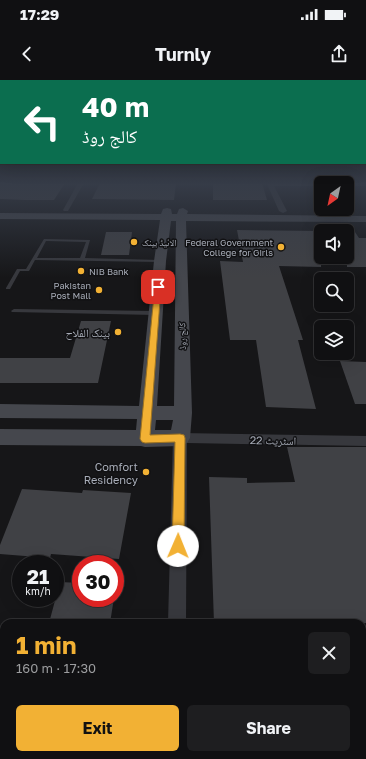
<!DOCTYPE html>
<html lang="en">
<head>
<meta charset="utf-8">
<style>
	body { margin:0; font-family:"Golos Text","Noto Naskh Arabic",sans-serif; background:#1e1e20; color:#f1f3f6; height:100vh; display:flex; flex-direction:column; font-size:15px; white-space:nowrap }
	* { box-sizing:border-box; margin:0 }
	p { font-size:13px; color:#9c9d9f }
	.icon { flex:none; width:22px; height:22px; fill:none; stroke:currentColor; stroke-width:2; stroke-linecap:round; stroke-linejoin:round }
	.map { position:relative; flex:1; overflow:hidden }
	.side { position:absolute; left:0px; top:539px; width:366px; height:140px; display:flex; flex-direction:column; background:#101012; border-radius:12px 12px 0 0; box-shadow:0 4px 16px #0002,0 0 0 1px #303032 }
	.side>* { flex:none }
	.top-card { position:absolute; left:0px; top:0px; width:366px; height:84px; box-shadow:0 4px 16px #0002,0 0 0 1px #303032; background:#0b6e4f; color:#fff; overflow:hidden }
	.needle { width:26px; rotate:213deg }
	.controls { position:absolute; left:314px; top:96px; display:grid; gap:8px }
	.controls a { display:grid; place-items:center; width:40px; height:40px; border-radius:6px; background:#101012; box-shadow:0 4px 16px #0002,0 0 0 1px #303032; font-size:20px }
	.speed { position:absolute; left:12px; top:475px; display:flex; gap:8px; font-size:20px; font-weight:700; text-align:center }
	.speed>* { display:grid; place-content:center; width:52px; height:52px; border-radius:50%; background:#101012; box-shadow:0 4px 16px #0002,0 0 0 1px #303032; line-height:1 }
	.speed small { font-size:10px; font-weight:400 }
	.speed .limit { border:6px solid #d22; background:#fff; color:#111 }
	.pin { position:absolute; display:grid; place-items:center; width:34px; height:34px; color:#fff; margin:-17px; border-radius:8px; box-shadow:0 2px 6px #0006 }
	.me { position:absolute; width:44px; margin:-22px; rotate:1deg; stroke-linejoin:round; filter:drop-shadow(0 0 3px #0008) }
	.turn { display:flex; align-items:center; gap:14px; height:84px; padding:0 16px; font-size:18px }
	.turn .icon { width:52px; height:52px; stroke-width:2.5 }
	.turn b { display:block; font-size:28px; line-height:34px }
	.round { display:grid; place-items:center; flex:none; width:42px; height:42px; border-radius:6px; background:#1e1e20 }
	.headline { display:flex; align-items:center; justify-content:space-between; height:68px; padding:0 16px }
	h1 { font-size:24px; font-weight:700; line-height:30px; color:#f2b134 }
	.action { display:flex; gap:8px; margin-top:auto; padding:8px 16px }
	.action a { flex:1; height:46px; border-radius:6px; background:#f2b134; color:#111; font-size:16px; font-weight:700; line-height:46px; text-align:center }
	.action a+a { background:#1e1e20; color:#f1f3f6 }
	.status { display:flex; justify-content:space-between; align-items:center; height:28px; padding:0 20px; background:#101012; direction:ltr }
	.status svg { height:11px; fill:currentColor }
	header { display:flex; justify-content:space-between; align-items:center; height:52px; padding:0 16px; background:#101012; font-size:18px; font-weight:700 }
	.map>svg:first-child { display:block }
</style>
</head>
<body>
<div class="status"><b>17:29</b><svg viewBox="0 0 49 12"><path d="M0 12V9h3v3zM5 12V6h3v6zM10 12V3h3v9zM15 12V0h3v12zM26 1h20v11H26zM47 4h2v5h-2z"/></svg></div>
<header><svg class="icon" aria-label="back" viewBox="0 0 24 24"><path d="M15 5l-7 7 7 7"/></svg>Turnly<svg class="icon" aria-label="share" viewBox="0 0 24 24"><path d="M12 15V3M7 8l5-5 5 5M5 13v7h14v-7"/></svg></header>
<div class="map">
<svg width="366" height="679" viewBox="0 0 366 679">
	<rect width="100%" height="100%" fill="#161618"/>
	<!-- building -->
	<g fill="#404145">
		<polygon points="0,103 65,103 54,120 25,120 0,119"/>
		<polygon points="100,103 176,103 174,120 92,119"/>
		<polygon points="213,103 262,103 267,120 213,120"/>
		<polygon points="347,143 349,143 359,158 366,158 366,187 347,187"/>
		<polygon points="237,150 321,151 321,187 279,186 303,260 298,260 316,329 266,327 256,260 230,260 220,181 243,182"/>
		<polygon points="106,152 132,152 129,175 101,175"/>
		<polygon points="81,241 111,241 98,303 0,303 0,278 70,278"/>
		<polygon points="340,281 366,282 366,324 355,324"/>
		<polygon points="287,367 366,367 366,543 214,543 209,397 247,398 247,403 295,402"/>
		<polygon points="22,409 82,413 83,410 131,413 119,479 51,474 50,478 0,474 0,465"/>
		<polygon points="60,502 81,503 81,518 114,518 110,543 49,543"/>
	</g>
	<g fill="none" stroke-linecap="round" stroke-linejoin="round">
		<!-- lane -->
		<g fill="#37383d" fill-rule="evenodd">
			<path d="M44,159L90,160L85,178L160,180L162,181L160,182L35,180L29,191H20L10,209H6V208L17,189H26ZM46,161L86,162L80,178H37Z"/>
			<polygon points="14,229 155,231 158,233 155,235 12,232 11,231"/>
		</g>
		<!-- street -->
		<g fill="#37383d" fill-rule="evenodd">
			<polygon points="78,103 84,103 68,131 64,131 63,130"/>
			<polygon points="268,103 323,103 321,103 321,106 274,106 287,131 283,133 279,131 267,104"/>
			<polygon points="345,103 366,103 366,106 347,106 347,103"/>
			<polygon points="180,353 366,356 366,366 187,363 186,543 168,543 173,358 175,354"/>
			<rect x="362" y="620" width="4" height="22"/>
			<polygon points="0,665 4,665 4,675 127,675 128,679 0,679"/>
			<rect x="162" y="675" width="22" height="4"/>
		</g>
		<!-- secondary -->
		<path fill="#45474d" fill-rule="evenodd" d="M167,128L171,129L172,134H177L179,129L183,128L188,131L187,134L366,136V142L186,141L192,333L190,358L187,363L180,366L145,367L141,366L0,365V349L136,350L137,339L0,338V324L139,326L154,181L160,140L0,139V133L161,134L163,129ZM171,141H176L174,326H157L166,181ZM156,340H173L171,350H155Z"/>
	</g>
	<!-- sky -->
	<linearGradient id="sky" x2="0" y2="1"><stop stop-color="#0c0c0d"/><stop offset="0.52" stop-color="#363c48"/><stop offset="1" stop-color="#363c48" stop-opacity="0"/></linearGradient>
	<rect width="366" height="198" fill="url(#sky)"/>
	<!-- route -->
	<polygon fill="#f2b134" stroke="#9d7322" points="155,205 161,207 150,355 180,354 184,355 185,358 184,466 182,470 178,472 174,470 172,466 175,362 145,363 142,362 140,359"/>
	<!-- markers -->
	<g fill="#f2b134" stroke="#111113" stroke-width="1.5">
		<circle cx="134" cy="162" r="4"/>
		<circle cx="281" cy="167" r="4"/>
		<circle cx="81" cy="191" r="4"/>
		<circle cx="99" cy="210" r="4"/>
		<circle cx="118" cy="252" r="4"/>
		<circle cx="146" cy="392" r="4"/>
	</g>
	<g text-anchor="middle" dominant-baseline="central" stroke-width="3" stroke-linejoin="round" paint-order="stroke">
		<!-- far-poi labels -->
		<g font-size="9" fill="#a8adb8" stroke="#111113" text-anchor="start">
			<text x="142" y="162">الائیڈ بینک</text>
			<text x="273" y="162" text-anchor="end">Federal Government<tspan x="273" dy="10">College for Girls</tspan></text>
			<text x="89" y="191">NIB Bank</text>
			<text x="91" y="205" text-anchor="end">Pakistan<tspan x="91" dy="10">Post Mall</tspan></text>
		</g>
		<!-- far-street labels -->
		<g font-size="9" fill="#a8adb8" stroke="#111113">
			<text transform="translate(182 256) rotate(-91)">کالج روڈ</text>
		</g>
		<!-- poi labels -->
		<g font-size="11" fill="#a8adb8" stroke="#111113" text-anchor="end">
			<text x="110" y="252">بینک الفلاح</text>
			<text x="138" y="386">Comfort<tspan x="138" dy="13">Residency</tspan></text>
		</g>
		<!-- street labels -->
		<g font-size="11" fill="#a8adb8" stroke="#111113">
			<text transform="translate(273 360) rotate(1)">اسٹریٹ 22</text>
		</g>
	</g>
</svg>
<div class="controls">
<a><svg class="needle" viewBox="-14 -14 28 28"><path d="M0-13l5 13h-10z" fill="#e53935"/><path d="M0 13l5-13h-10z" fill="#9c9d9f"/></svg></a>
<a><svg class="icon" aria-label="sound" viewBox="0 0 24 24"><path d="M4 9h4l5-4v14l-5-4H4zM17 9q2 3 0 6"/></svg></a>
<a><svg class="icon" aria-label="search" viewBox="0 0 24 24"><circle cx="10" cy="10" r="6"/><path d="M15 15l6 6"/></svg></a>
<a><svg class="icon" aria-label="layers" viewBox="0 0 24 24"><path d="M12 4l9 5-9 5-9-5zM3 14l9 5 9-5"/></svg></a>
</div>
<div class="speed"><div>21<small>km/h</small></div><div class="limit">30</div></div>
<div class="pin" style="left:158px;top:207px;background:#d93025"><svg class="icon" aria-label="arrive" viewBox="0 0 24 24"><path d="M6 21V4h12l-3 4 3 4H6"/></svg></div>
<svg class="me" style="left:178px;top:466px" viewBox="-20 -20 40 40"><circle r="19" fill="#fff"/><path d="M0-13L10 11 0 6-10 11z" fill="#f2b134"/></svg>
<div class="top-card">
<div class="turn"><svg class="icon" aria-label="left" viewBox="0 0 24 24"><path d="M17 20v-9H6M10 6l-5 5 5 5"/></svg><div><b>40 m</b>کالج روڈ</div></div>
</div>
<section class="side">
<div class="headline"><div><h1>1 min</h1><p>160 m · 17:30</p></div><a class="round"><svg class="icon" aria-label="close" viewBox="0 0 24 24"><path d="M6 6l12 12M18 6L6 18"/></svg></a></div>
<div class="action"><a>Exit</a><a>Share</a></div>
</section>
</div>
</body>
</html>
